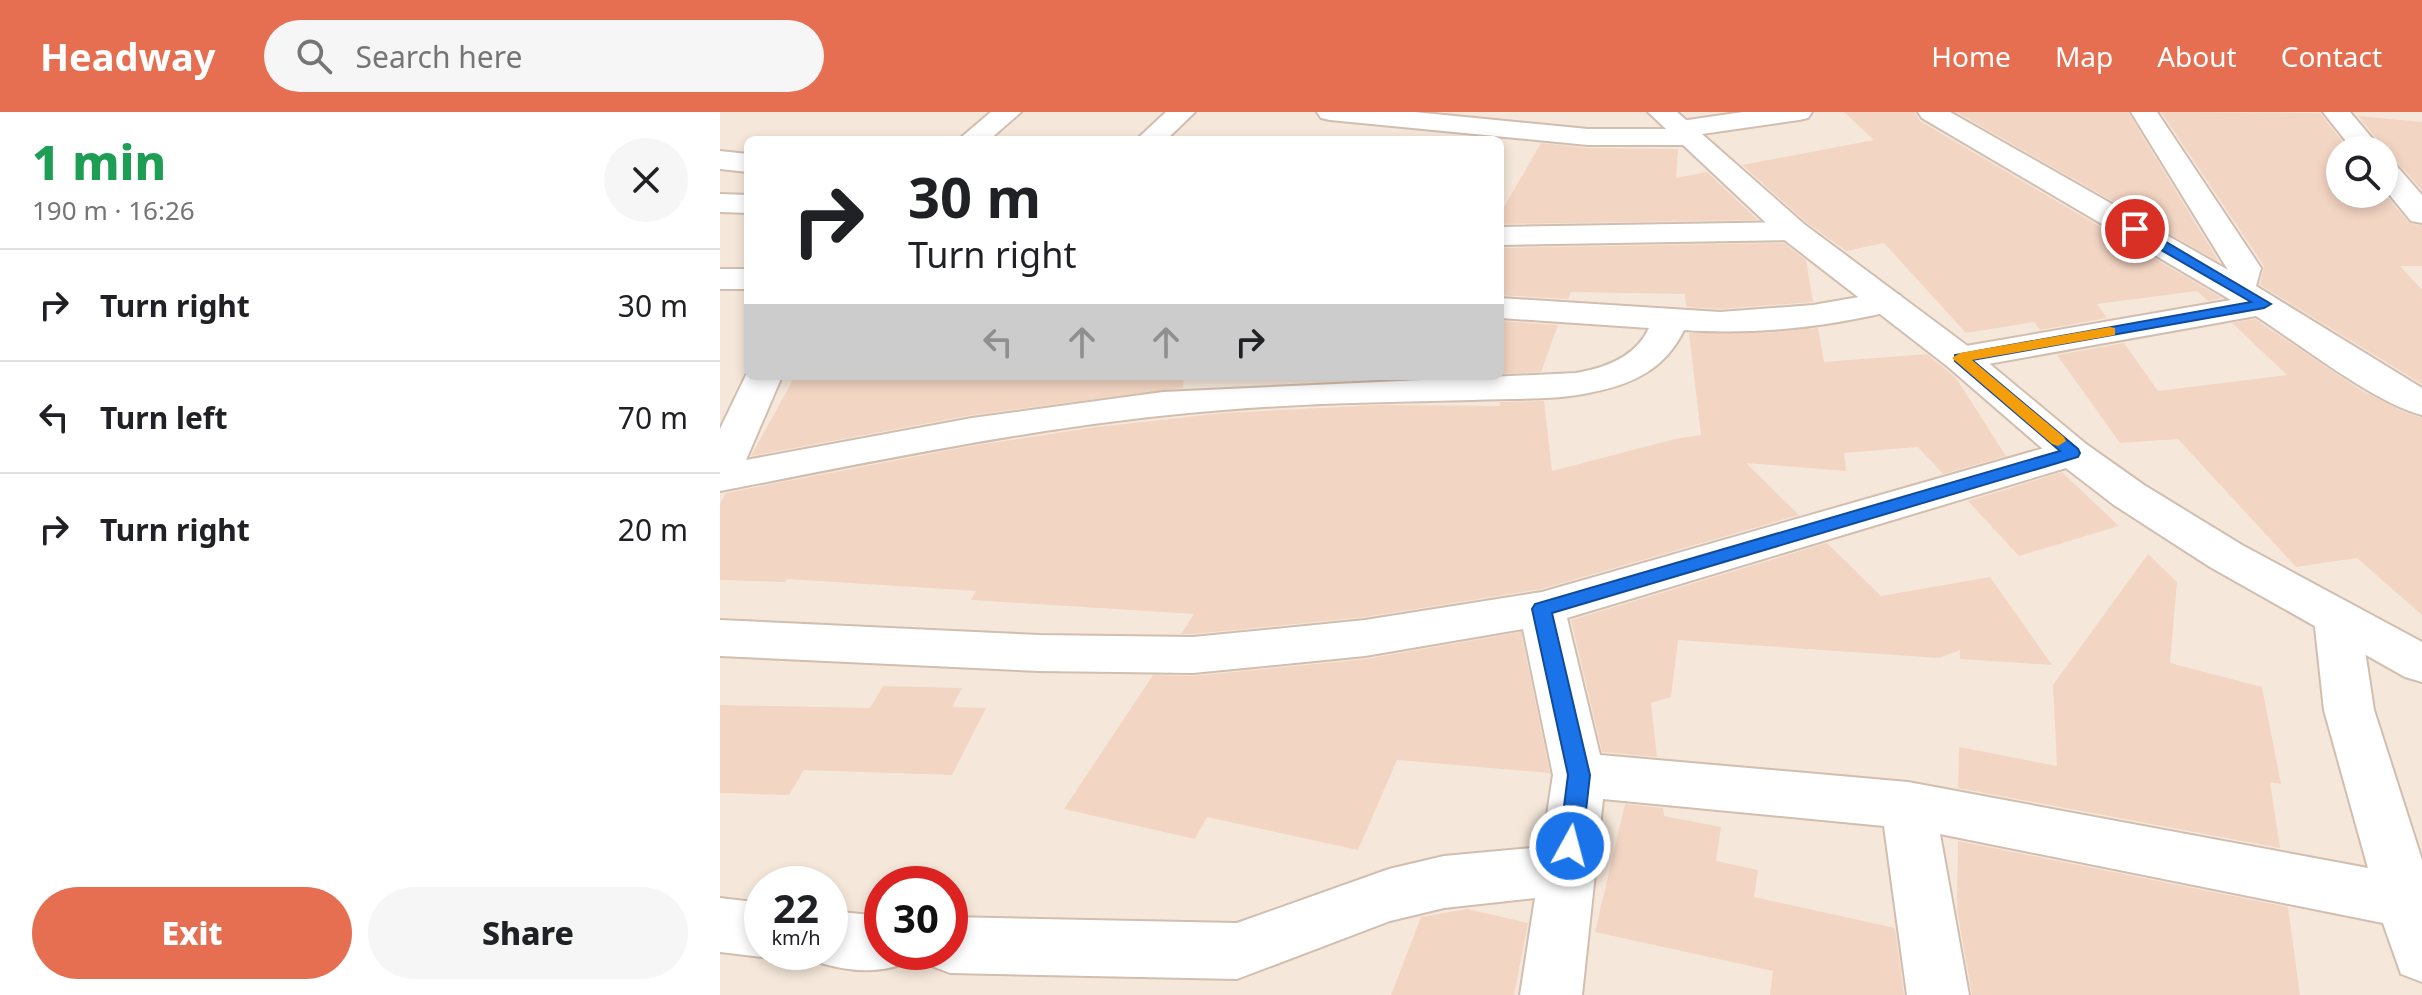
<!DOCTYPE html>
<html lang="en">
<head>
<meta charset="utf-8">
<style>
	body { margin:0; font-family:"Noto Sans",sans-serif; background:#f6f6f6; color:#202124; height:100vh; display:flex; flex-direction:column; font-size:30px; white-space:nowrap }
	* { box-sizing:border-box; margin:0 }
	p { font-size:26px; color:#757577 }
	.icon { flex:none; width:44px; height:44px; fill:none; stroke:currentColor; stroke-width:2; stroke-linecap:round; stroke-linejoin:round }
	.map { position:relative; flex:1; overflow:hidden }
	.panel { display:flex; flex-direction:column; background:#fff; width:720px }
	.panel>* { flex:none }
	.top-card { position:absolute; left:24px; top:24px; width:760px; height:244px; border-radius:12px; box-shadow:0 4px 12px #0003; background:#fff; color:#202124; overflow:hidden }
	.controls { position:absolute; left:1606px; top:24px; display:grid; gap:16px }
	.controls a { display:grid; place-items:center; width:72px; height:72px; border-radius:50%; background:#fff; box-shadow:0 4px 12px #0003; font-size:40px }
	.speed { position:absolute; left:24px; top:754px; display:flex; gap:16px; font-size:40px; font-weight:700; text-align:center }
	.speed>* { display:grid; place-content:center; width:104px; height:104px; border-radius:50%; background:#fff; box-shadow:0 4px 12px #0003; line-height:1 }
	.speed small { font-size:20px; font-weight:400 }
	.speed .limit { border:12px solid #d22; background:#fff; color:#111 }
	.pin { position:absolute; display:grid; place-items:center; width:68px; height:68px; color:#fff; margin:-34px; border:4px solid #fff; border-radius:50%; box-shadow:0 2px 8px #0007 }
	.me { position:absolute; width:88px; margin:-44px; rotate:7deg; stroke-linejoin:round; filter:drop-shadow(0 0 6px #0008) }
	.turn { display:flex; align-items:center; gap:28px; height:168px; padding:0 32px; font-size:36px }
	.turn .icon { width:104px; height:104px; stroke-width:2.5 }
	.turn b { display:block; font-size:56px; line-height:68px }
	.lanes { display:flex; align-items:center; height:76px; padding:0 32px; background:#0003; justify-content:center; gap:40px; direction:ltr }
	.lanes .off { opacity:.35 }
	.round { display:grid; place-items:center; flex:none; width:84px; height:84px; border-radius:42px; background:#f6f6f6 }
	.overview { display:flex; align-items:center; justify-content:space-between; height:136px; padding:0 32px }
	h1 { font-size:48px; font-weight:800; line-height:60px; color:#1e9e55 }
	.button { display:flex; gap:16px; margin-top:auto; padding:16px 32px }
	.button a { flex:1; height:92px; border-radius:48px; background:#e76f51; color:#fff; font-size:32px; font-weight:800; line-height:92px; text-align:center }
	.button a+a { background:#f6f6f6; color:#202124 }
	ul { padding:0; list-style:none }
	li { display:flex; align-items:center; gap:24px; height:112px; padding:0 32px; border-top:2px solid #e0e0e0 }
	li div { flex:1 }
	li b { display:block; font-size:30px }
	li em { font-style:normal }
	header { display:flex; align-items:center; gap:48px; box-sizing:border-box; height:112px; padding:0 40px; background:#e76f51; color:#fff }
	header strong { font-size:38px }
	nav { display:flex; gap:44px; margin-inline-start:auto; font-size:28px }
	.search { width:560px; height:72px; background:#f6f6f6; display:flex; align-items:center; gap:20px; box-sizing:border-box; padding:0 28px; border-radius:44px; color:#757577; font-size:30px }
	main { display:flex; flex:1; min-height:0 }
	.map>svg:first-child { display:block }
</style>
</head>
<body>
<header>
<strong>Headway</strong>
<div class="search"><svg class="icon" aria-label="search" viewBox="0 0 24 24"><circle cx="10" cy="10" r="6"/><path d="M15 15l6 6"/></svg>Search here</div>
<nav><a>Home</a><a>Map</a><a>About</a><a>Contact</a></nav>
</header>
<main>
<section class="panel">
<div class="overview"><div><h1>1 min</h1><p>190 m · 16:26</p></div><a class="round"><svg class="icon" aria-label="close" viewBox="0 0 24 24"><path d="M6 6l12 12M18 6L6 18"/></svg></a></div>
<ul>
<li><svg class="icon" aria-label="right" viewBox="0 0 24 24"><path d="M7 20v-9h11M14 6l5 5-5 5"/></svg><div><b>Turn right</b></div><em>30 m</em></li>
<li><svg class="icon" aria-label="left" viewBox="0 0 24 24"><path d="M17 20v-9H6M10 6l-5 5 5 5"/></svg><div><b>Turn left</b></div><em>70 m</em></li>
<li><svg class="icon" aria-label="right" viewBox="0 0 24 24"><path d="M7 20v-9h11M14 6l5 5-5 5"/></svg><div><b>Turn right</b></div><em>20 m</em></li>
</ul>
<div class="button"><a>Exit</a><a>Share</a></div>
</section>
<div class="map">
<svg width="1702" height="883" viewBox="0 0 1702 883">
	<rect width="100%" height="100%" fill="#fdf6ec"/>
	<!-- residential -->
	<path fill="#f5e8da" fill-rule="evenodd" d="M0,0H1702V883H0ZM28,28H780V264H28ZM1620,38H1664V82H1620ZM42,772H110V840H42ZM162,772H230V840H162Z"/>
	<!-- building -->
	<g fill="#f3d5c3">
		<polygon points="1124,0 1195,0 1200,9 1502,186 1488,189 1477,179 1377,192 1387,206 1320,218 1314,210 1246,221 1164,131 1126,139 1086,110 1022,53 1154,28"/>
		<polygon points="1236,0 1408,0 1499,150"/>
		<polygon points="1441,0 1600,1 1629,38 1620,38 1620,82 1664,81 1689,111 1702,114 1702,154 1680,154 1702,178 1702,272 1540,173 1544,154"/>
		<polygon points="1638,4 1702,10 1702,78 1676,49 1664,45 1664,36"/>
		<polygon points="821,31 868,36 958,37 956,66 987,60 1038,108 780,112 780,102"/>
		<polygon points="1064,131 1086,148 1093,190 1000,197 966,195 965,182 851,180 848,187 780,183 780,136"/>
		<polygon points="1535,207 1639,277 1682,299 1702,306 1702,503 1637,446 1576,455 1458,327 1400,331 1337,243 1404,231 1438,279 1567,263 1512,211"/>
		<polygon points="780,209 838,213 821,260 780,262"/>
		<polygon points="1098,216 1104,250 1207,242 1236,266 1286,344 1223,362 1198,335 1124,341 1126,359 1026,351 1079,403 821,477 645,505 473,522 461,522 474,502 251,488 256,479 67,467 65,470 0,468 0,392 6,381 251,334 377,315 503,301 659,293 780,294 780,290 824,289 832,359 955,327 981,323 969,221 1045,221"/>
		<polygon points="75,264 464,264 463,276 252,303 31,344"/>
		<polygon points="1342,360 1399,414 1299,444 1248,389"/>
		<polygon points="1107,431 1161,484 1270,465 1332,553 1240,547 1240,538 1219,546 958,528 951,585 931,591 937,645 882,640 851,508"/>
		<polygon points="1428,442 1457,470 1450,551 1542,575 1561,672 1550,670 1560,736 1238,676 1239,635 1337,654 1333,573"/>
		<polygon points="801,520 830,661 677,648 638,738 487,705 475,727 344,697 433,563 473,564 646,547"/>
		<polygon points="163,574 242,576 232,595 266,596 232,663 84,658 69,683 0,681 0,593 150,596"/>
		<polygon points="905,692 943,696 944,704 1001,715 996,749 1038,758 1034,785 1175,816 1184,883 1050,883 1053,859 875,820"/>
		<polygon points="1238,729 1568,795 1580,883 1252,883 1237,798"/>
		<polygon points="747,797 808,811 794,883 671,883 701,805"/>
	</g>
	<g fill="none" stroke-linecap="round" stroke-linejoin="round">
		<!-- minor casing -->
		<g stroke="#d1beb0" stroke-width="4">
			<g id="minor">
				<polygon points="271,0 301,0 269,28 238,28"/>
				<polygon points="446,0 475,0 446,28 416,28"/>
				<polygon points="597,0 694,0 868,17 948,17 951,11 961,9 1023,0 1092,0 1088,6 1079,8 982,22 984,25 980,31 970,33 868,33 610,8 601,6"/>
				<path d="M1198,0H1230L1508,158L1411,0H1437L1541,156L1536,174L1702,276V303C1656,292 1578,231 1536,204L1240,257L1227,254L1222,246L1227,238L1240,235L1511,188L1202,6Z"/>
				<polygon points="1603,0 1630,0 1662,38 1633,38"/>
				<polygon points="0,39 28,42 28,60 0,57"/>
				<polygon points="1664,48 1674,51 1702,83 1702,111 1691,109 1664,76"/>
				<polygon points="0,82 28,83 28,101 0,100"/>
				<polygon points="1073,110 1084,112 1089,119 1084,126 1073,128 780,133 780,115"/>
				<rect x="0" y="157" width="28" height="20"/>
				<path d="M1168,180L1180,183L1185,190L1180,197C1110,215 1035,223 964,218C945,257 913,272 873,280C833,289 792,286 752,288C669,290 586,291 503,298C333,311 167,347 0,379V317L28,259V264H62L26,348L252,306L443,280L856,261C885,256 916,245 929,216L780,206V186L1000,200L1093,193Z"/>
				<polygon points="1352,328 1366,332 1372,341 1366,350 847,506 880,643 1188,670 1648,756 1604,598 1594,506 1601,494 1617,489 1633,494 1640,506 1654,598 1702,748 1702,870 1681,862 1663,811 1220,722 1249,883 1187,883 1164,714 883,687 862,883 800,883 815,786 724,796 670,809 517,867 230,861 209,853 203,840 230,840 230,805 517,811 669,757 724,744 822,735 833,663 803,517 645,544 473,561 319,559 0,544 0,508 319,523 473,525 645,508 822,480"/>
				<polygon points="0,786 42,791 42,840 56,840 42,845 0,840"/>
				<path d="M110,799L162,804V840H188L183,852C152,863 119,858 89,847L86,840H110Z"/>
			</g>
		</g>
		<!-- tertiary casing -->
		<g stroke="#d1beb0" stroke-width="4">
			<polygon id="tertiary" points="928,0 957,0 1084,112 1253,238 1366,332 1424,373 1522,433 1702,530 1702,570 1685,565 1490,455 1394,393 1338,350 1227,254 1062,126"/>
		</g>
		<!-- minor -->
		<use href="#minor" fill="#fff" fill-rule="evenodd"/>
		<!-- tertiary -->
		<use href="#tertiary" fill="#fff" fill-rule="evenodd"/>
	</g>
	<!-- route -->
	<polygon fill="#1a73e8" stroke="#114b97" stroke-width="2" points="1410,114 1419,114 1551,192 1544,196 1252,248 1358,337 1360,341 1358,345 832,501 870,663 862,734 858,742 850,744 842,742 839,734 848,663 812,497 815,492 1340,339 1235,249 1235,243 1531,190 1410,120"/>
	<!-- slow -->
	<polygon fill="#f59e0b" points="1390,215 1395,216 1395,223 1252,248 1344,325 1346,329 1338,334 1332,332 1232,246 1240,241"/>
</svg>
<div class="controls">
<a><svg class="icon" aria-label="search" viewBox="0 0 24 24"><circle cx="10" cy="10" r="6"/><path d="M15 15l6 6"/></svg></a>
</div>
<div class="speed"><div>22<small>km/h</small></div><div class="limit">30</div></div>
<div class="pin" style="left:1415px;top:117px;background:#d93025"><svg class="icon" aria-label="arrive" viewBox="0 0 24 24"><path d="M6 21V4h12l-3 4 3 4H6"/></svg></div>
<svg class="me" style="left:850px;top:734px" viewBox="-20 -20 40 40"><circle r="17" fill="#1a73e8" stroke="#fff" stroke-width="3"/><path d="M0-11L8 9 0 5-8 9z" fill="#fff"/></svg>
<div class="top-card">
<div class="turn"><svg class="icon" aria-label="right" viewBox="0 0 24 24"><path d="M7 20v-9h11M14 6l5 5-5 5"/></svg><div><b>30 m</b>Turn right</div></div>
<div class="lanes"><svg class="icon off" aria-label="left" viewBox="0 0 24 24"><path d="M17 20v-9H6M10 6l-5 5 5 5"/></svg><svg class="icon off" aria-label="ahead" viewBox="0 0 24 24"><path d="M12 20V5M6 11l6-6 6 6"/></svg><svg class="icon off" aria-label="ahead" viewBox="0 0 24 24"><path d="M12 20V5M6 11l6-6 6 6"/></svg><svg class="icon" aria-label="right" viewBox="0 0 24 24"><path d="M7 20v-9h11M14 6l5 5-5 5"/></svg></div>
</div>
</div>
</main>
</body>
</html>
